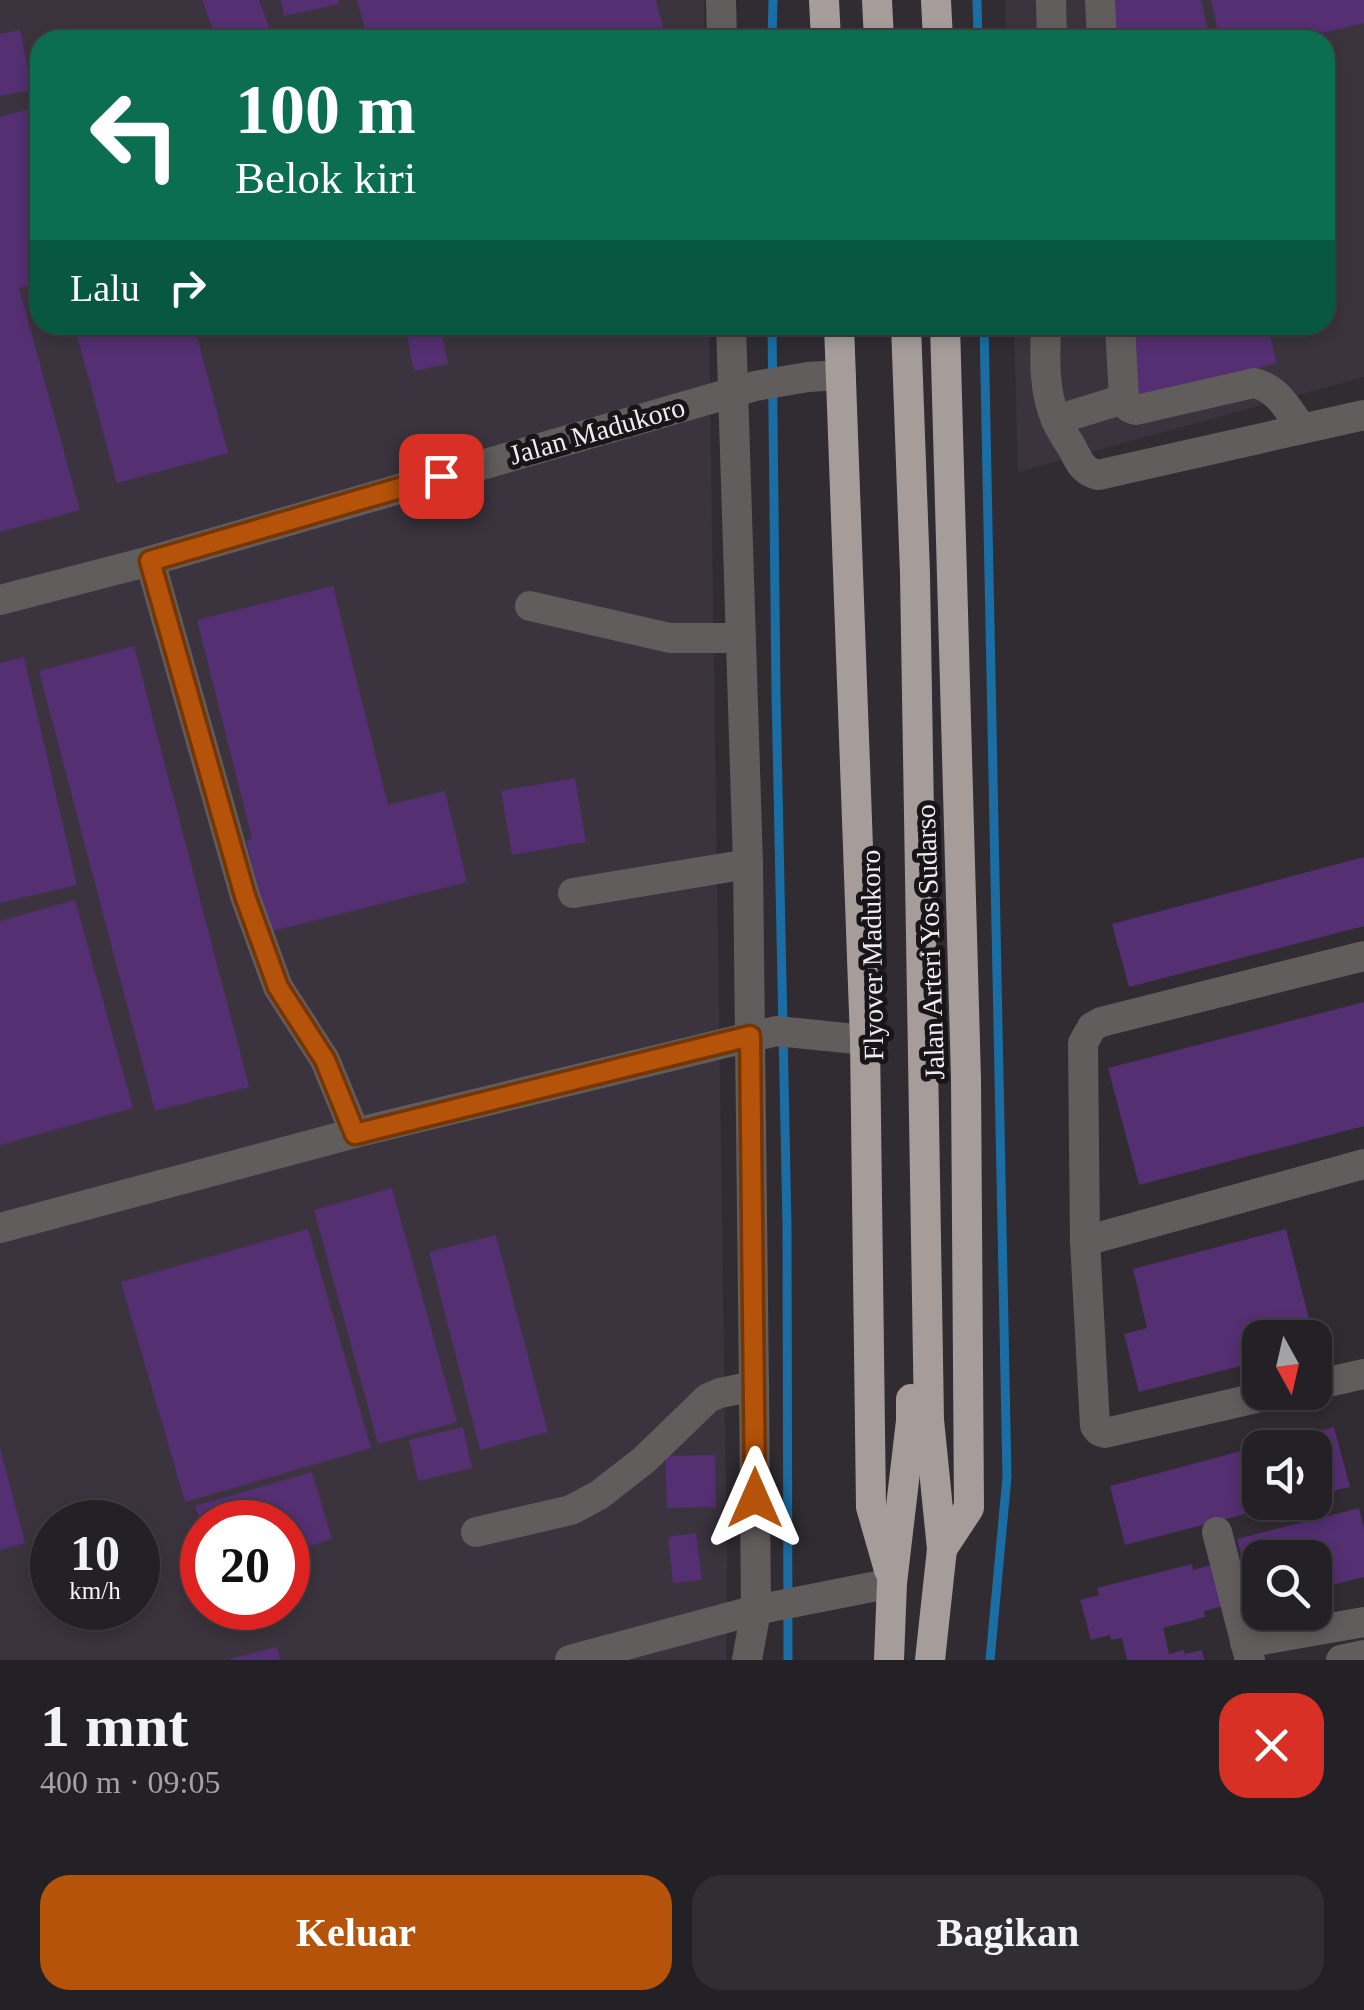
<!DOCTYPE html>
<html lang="id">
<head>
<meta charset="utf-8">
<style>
	body { margin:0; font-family:Georgia,serif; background:#302e32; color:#f1f3f6; height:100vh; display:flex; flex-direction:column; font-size:38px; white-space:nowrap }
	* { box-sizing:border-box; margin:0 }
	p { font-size:32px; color:#a3a3a7 }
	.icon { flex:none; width:55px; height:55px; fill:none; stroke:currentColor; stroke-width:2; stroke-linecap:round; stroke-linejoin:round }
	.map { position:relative; height:1660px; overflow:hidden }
	.panel { display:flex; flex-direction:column; background:#242126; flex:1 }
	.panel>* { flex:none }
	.hud { position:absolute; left:30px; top:30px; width:1305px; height:305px; border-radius:30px; box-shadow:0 5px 15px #0003,0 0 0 2px #413e43; background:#0b6e4f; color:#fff; overflow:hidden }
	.needle { width:65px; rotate:172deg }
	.buttons { position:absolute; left:1242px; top:1320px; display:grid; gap:20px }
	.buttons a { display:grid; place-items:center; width:90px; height:90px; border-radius:20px; background:#242126; box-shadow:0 5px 15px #0003,0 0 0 2px #413e43; font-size:50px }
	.speed { position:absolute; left:30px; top:1500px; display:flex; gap:20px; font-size:50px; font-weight:700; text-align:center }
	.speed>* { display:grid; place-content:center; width:130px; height:130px; border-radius:50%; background:#242126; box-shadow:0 5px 15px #0003,0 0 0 2px #413e43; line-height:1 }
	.speed small { font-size:25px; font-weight:400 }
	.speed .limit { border:15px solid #d22; background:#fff; color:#111 }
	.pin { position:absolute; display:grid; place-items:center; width:85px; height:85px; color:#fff; margin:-42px; border-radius:20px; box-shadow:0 5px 15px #0006 }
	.me { position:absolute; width:110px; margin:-55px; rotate:0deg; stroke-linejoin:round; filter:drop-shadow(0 0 8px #0008) }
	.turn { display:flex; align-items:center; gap:35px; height:210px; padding:0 40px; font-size:45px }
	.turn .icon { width:130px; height:130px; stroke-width:2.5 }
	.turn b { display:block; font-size:70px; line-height:85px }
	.then { display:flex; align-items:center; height:95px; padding:0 40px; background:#0003; gap:20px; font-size:38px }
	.round { display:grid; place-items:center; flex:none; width:105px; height:105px; border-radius:30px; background:#302e32 }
	.head { display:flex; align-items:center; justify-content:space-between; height:170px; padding:0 40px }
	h1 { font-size:60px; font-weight:700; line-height:75px }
	.action { display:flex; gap:20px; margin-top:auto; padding:20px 40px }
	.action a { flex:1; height:115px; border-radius:30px; background:#b45309; color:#fff; font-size:40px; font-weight:700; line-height:115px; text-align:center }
	.action a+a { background:#302e32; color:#f1f3f6 }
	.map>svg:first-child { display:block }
</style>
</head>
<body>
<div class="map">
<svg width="1364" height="1660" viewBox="0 0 1364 1660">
	<rect width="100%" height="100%" fill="#302c32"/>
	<!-- built -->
	<g fill="#3b343e" fill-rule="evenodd">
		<path d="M0,0H704L705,40H40V325H709L727,1566L726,1660H0ZM52,1522H138V1608H52ZM202,1522H288V1608H202Z"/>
		<polygon points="1005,0 1364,0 1364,377 1018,472 1014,325 1325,325 1325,40 1006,40"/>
	</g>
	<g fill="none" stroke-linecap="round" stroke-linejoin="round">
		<!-- stream -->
		<g stroke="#1a6ea4" stroke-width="9">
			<polyline points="977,0 978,40"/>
			<polyline points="772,40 773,0"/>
			<polyline points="772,325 776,692 787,1225 788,1660"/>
			<polyline points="984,325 1007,1477 990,1660"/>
		</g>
	</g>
	<!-- building -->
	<g fill="#542f72">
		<polygon points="202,0 259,0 274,40 217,40"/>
		<polygon points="281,0 338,0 339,4 284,16"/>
		<polygon points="357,0 656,0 666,40 368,40"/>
		<polygon points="1111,0 1201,0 1210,40 1114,40"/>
		<polygon points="1211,0 1364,0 1364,23 1293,40 1220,40"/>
		<polygon points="20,30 32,90 0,96 0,34"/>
		<polygon points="40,106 40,283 19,288 80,510 0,532 0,117"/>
		<polygon points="74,325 194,325 228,453 117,483"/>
		<polygon points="405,325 440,325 448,364 414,371"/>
		<polygon points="1128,325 1267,325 1277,363 1131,401"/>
		<polygon points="333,586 388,805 445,791 467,882 269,932 246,840 252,839 197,620"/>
		<polygon points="134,646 249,1087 155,1111 39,671"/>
		<polygon points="24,657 77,885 0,903 0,663"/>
		<polygon points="575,778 586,842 512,855 501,791"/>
		<polygon points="1364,857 1364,926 1129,987 1112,924"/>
		<polygon points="75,900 133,1108 0,1145 0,921"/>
		<polygon points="1364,1002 1364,1126 1139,1185 1108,1068"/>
		<polygon points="392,1188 457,1422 378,1444 314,1210"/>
		<polygon points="308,1229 371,1448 185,1502 121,1282"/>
		<polygon points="1286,1229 1314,1338 1260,1338 1260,1361 1139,1392 1124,1334 1147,1328 1133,1269"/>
		<polygon points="496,1235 548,1432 480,1450 429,1252"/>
		<polygon points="463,1427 472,1468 418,1481 409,1440"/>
		<polygon points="1334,1427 1350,1487 1315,1495 1315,1448 1261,1448"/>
		<polygon points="1260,1446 1260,1502 1284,1504 1125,1545 1110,1486"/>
		<polygon points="0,1448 25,1543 0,1550"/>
		<polygon points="715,1455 716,1507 667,1508 665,1456"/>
		<polygon points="312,1472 332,1539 288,1552 288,1522 200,1522 195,1506"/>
		<polygon points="1359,1508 1364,1529 1364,1577 1315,1589 1315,1558 1260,1558 1260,1603 1254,1605 1237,1539"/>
		<polygon points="696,1533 702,1580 673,1583 668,1537"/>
		<polygon points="1217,1563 1227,1605 1204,1611 1205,1617 1163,1628 1169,1654 1183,1650 1185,1654 1202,1650 1204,1660 1127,1660 1122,1638 1111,1640 1110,1635 1091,1640 1080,1600 1099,1595 1097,1588 1192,1564 1193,1570"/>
		<polygon points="277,1647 280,1660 230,1660 230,1659"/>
	</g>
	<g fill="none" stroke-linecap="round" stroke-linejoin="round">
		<!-- minor -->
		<g stroke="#615d5c" stroke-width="30">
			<polyline points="721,0 722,40"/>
			<polyline points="1051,0 1052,40"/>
			<polyline points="1100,0 1102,40"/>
			<polyline points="731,325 748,864 754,1386 756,1610 747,1660"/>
			<path d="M1046,325C1045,356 1043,390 1056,420C1060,430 1067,439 1072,448C1079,461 1083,472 1098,475L1364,415"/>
			<path d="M1120,325L1124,399C1126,406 1129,409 1136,410L1254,383C1278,388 1289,411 1302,429"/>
			<polyline points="1056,420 1124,399"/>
			<polyline points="150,561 245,896 278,987 325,1060 355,1133"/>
			<polyline points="0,600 150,561 755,386 808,377 841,375"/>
			<polyline points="530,606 670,638 741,638"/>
			<polyline points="573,893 748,864"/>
			<polyline points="0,1228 355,1133 750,1037 777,1031 865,1040"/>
			<polyline points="1085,1241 1364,1164"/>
			<polyline points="1315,1385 1364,1374"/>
			<polyline points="1282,1392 1105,1433 1099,1431 1095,1426 1085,1241 1083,1043 1092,1027 1101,1022 1364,956"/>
			<polyline points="476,1532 571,1510 599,1495 644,1460 708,1398 720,1393 754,1386"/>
			<polyline points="1217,1532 1250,1660"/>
			<polyline points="1245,1643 1364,1622"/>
			<polyline points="570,1660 756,1610 892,1583"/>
			<polyline points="1341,1660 1364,1655"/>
		</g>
		<!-- highway -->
		<g stroke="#a69d9b" stroke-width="30">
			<polyline points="824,0 826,40"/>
			<polyline points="877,0 879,40"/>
			<polyline points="936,0 938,40"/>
			<polyline points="839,325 865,1040 871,1507 889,1570"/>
			<polyline points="906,325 915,574 929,1420 942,1549 930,1660"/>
			<polyline points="942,1549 969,1508 966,1079 945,325"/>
			<polyline points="889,1660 892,1583 911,1421 911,1399"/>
		</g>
	</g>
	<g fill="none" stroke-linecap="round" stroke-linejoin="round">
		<!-- route casing -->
		<g stroke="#753606" stroke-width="25">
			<polyline id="route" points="441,476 150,561 245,896 278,987 325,1060 355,1134 750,1036 755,1498"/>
		</g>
		<!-- route -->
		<use href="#route" stroke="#b45309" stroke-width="18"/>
	</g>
	<g text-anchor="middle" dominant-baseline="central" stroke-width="10" stroke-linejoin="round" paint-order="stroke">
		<!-- street labels -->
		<g font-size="28" fill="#efedf0" stroke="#171518">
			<text transform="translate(597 431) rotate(-16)">Jalan Madukoro</text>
			<text transform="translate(930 942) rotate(-92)">Jalan Arteri Yos Sudarso</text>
			<text transform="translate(872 955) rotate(-91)">Flyover Madukoro</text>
		</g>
	</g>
</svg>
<div class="buttons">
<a><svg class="needle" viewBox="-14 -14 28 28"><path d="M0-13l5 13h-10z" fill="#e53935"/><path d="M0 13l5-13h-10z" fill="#a3a3a7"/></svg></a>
<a><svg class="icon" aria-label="sound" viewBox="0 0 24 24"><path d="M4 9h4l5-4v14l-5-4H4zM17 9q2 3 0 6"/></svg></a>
<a><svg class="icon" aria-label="search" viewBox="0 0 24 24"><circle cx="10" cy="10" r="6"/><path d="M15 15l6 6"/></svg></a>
</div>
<div class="speed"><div>10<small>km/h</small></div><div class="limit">20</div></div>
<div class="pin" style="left:441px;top:476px;background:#d93025"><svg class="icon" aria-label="arrive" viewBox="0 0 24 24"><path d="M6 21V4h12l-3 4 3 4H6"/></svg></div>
<svg class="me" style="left:755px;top:1498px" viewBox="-20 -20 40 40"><path d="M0-17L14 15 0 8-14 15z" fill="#b45309" stroke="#fff" stroke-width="4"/></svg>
<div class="hud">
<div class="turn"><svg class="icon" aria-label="left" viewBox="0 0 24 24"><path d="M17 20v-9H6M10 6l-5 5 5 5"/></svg><div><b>100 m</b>Belok kiri</div></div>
<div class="then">Lalu<svg class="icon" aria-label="right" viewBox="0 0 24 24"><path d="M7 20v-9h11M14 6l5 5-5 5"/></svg></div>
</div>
</div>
<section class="panel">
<div class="head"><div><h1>1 mnt</h1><p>400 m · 09:05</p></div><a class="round" style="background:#d93025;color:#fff"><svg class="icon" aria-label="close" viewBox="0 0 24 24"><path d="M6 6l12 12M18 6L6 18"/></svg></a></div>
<div class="action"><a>Keluar</a><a>Bagikan</a></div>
</section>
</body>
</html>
